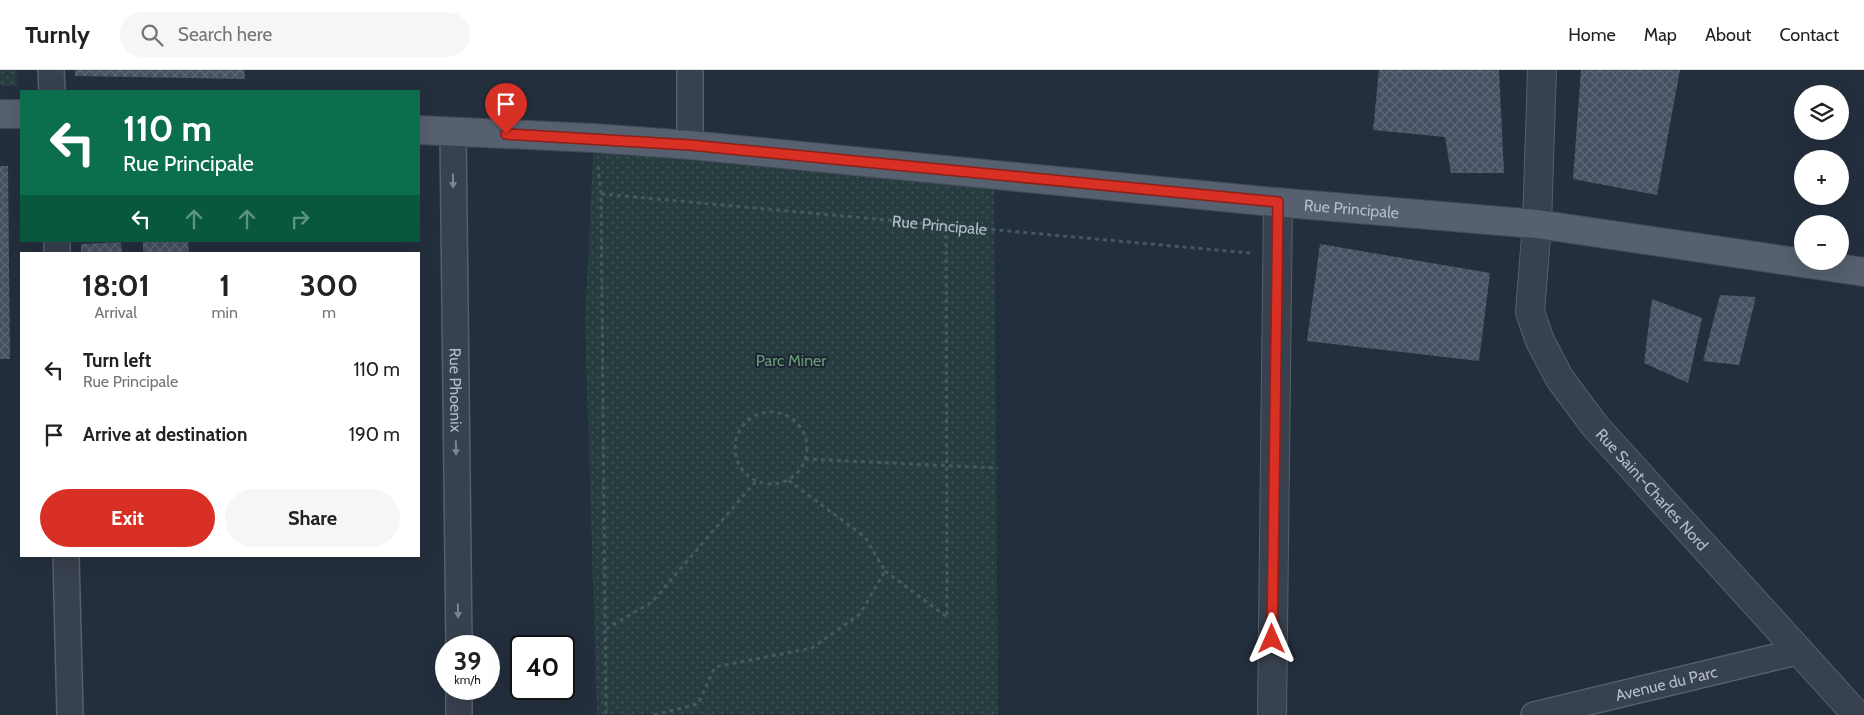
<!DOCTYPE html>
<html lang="en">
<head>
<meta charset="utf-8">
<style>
	body { margin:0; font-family:Cabin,sans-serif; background:#f6f6f6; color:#222; height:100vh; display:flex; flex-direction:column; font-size:19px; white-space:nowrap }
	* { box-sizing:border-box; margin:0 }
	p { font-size:16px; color:#767676 }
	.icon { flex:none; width:28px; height:28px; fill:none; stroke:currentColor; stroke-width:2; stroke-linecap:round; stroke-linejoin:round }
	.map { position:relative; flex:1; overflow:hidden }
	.sheet { position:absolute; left:20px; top:182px; width:400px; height:305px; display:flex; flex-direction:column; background:#fff; border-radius:0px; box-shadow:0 5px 20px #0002 }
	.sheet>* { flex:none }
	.top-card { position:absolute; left:20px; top:20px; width:400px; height:152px; border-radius:0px; box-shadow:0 5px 20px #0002; background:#0b6e4f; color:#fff; overflow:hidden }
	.buttons { position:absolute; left:1794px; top:15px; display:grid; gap:10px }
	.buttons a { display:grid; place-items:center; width:55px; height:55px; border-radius:50%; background:#fff; box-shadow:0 5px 20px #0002; font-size:25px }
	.speed { position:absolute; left:435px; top:565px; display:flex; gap:10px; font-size:25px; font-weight:700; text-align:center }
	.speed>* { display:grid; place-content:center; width:65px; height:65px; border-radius:50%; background:#fff; box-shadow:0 5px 20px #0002; line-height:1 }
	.speed small { font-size:12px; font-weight:400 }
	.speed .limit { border:2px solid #111; border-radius:8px; background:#fff; color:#111 }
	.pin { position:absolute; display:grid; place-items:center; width:42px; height:42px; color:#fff; margin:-51px -21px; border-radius:50% 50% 50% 0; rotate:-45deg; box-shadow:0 0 5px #0007 }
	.pin .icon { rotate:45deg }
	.me { position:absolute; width:55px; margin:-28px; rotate:0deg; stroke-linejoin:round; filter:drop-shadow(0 0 4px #0008) }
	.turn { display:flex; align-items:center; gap:18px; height:105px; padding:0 20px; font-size:22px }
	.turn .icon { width:65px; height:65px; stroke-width:2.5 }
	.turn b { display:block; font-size:35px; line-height:42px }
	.lanes { display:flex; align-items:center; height:48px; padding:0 20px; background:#0003; justify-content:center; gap:25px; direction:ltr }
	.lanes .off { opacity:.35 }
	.eta { display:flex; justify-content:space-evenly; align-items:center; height:85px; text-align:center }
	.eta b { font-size:30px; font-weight:700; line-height:35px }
	.cta { display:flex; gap:10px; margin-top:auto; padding:10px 20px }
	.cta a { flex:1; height:58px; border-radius:30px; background:#d93025; color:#fff; font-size:20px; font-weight:700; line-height:58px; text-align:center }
	.cta a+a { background:#f6f6f6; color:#222 }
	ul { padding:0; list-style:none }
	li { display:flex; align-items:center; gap:15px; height:65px; padding:0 20px }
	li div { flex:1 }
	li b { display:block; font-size:19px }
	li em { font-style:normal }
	header { display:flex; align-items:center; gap:30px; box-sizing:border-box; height:70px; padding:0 25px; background:#fff; border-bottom:1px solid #e0e0e0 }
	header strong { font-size:24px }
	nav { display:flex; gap:28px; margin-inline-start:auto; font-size:18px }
	.search { width:350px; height:45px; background:#f6f6f6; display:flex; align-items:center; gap:12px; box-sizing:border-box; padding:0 18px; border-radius:28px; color:#767676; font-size:19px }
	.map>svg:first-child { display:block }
</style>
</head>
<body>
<header>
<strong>Turnly</strong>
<div class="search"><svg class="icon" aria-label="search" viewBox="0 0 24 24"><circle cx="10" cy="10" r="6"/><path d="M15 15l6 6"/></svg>Search here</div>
<nav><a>Home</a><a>Map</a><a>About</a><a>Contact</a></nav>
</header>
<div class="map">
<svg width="1864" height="645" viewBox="0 0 1864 645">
	<defs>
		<pattern id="park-dots" width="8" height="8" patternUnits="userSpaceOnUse" patternTransform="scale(1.25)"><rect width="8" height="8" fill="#263c3f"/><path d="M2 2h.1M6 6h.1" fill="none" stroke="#435659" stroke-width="1.8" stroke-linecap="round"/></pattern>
		<pattern id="building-cross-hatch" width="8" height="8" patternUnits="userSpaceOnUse" patternTransform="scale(1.25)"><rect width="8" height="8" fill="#455162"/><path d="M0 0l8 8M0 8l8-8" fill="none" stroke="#5d6877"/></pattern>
	</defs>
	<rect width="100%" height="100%" fill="#242f3e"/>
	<!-- park -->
	<g fill="url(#park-dots)">
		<polygon points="0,0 16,0 17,16 0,16"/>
		<polygon points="594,68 994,104 998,645 597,645 585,251"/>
	</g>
	<!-- building -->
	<g fill="url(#building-cross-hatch)">
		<polygon points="75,0 244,0 245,9 75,6"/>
		<polygon points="1379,0 1499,0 1504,103 1451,103 1445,67 1373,60"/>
		<polygon points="1581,0 1680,0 1657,125 1573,109"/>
		<polygon points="0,96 8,96 10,289 0,289"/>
		<polygon points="143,171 188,171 189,184 143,184"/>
		<polygon points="121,172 122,184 81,184 81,174"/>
		<polygon points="1320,174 1490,203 1479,291 1307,271"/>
		<polygon points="1720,225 1756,227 1739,295 1703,291"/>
		<polygon points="1652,229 1702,248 1688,313 1644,293"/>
	</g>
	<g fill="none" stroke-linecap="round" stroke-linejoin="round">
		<!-- minor casing -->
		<g stroke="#565f6c" stroke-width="28">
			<g id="minor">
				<polyline points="51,0 52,21"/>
				<polyline points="690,0 690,75"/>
				<path id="s2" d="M453,62L459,576"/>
				<polyline points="57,171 57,184"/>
				<polyline points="66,486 70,645"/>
				<polyline points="459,619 459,645"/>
				<path id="s3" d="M1534,645L1800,581"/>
			</g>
		</g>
		<!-- tertiary casing -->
		<g stroke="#565f6c" stroke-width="30">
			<g id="tertiary">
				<path id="s4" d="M1542,0L1537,154L1530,242L1540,271L1560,309L1595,356L1857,645"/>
				<polyline points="1272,645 1278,132"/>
			</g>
		</g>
		<!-- primary casing -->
		<g stroke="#414a57" stroke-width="30">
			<g id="primary">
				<polyline points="0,44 21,44"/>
				<path id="s5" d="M419,60L594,68L690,75L1263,131L1537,154L1864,202"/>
			</g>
		</g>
		<!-- path -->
		<g stroke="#44595c" stroke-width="3" stroke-dasharray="4 4" stroke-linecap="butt">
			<polyline points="598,96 601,124 606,645"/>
			<path id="s1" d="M601,124L1250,183"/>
			<polyline points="946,157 947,547"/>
			<circle cx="771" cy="378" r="36"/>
			<polyline points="805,389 998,398"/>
			<polyline points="885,501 947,547"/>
			<polyline points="606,559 652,532 756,411"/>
			<polyline points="654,645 698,634 715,597 812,578 860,544 885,501 865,467 788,410"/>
		</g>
		<!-- minor -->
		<use href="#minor" stroke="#38414e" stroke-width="25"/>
		<!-- tertiary -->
		<use href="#tertiary" stroke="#38414e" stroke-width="28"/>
		<!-- primary -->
		<use href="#primary" stroke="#56606e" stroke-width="28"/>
	</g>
	<!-- one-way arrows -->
	<defs><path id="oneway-solid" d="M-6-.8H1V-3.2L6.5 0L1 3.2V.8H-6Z" transform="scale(1.25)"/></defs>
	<g fill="#7c8592">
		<use href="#oneway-solid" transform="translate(453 111) rotate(89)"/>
		<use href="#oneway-solid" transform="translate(456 378) rotate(89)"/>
		<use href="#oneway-solid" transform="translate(458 541) rotate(89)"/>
	</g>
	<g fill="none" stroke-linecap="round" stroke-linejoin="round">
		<!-- route casing -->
		<g stroke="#8d1f18" stroke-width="12">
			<polyline id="route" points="506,64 690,75 1278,132 1272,569"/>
		</g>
		<!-- route -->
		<use href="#route" stroke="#d93025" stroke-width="9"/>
	</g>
	<g text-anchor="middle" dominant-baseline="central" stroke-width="4" stroke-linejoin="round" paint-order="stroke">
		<!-- street labels -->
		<g font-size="16" fill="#b4bcc9" stroke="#1d2633">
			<text stroke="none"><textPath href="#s5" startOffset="936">Rue Principale</textPath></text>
			<text stroke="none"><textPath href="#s1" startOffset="340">Rue Principale</textPath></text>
			<text stroke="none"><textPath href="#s2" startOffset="258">Rue Phoenix</textPath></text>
			<text stroke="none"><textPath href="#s4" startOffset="460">Rue Saint-Charles Nord</textPath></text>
			<text stroke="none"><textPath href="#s3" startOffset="136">Avenue du Parc</textPath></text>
		</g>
		<!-- park labels -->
		<g font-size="16" fill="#6b9a76" stroke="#1d2633">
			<text x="791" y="290">Parc Miner</text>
		</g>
	</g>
</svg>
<div class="buttons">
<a><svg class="icon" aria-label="layers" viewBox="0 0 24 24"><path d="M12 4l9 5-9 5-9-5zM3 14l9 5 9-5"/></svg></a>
<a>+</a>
<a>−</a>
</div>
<div class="speed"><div>39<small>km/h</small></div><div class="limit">40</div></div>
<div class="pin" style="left:506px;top:64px;background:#d93025"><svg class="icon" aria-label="arrive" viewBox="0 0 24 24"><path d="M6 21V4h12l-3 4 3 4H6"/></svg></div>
<svg class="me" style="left:1272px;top:569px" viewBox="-20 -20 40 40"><path d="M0-17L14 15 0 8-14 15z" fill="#d93025" stroke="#fff" stroke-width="4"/></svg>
<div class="top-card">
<div class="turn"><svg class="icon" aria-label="left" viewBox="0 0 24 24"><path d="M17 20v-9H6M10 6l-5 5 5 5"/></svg><div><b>110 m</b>Rue Principale</div></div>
<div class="lanes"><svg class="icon" aria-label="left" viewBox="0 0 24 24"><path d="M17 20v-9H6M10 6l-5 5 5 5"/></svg><svg class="icon off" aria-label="ahead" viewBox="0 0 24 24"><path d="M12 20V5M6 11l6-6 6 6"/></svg><svg class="icon off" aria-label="ahead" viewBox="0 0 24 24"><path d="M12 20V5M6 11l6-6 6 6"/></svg><svg class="icon off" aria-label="right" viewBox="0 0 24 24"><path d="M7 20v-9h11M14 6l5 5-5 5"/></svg></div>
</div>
<section class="sheet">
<div class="eta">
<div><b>18:01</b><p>Arrival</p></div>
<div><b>1</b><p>min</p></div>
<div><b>300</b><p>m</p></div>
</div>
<ul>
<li><svg class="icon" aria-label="left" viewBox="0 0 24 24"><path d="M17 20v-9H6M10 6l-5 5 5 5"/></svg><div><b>Turn left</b><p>Rue Principale</p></div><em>110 m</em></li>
<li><svg class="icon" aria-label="arrive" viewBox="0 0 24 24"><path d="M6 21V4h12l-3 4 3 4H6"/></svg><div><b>Arrive at destination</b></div><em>190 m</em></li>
</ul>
<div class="cta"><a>Exit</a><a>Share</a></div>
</section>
</div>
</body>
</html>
